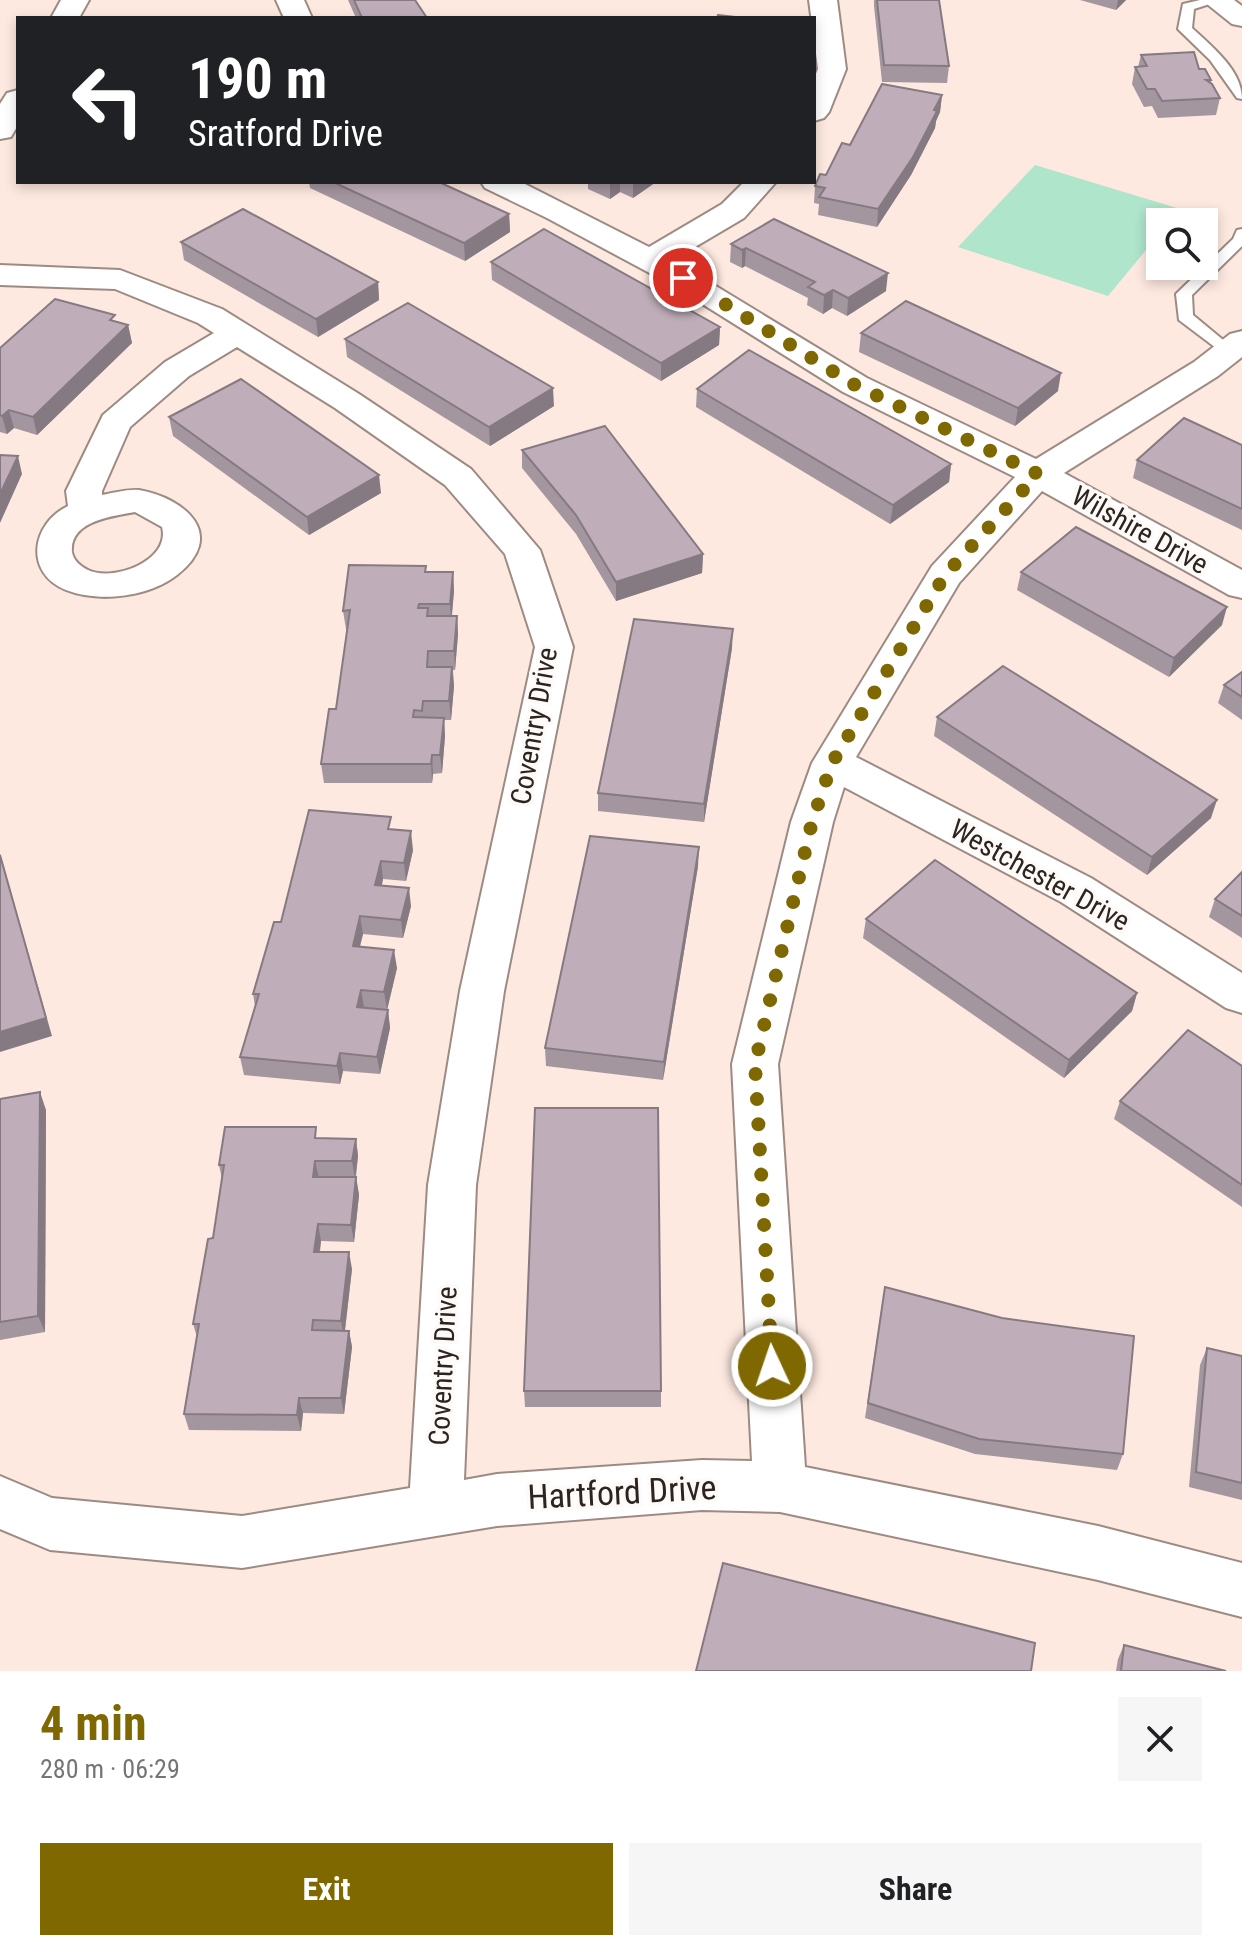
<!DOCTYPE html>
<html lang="en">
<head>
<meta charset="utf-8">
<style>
	body { margin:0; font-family:"Roboto Condensed",sans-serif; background:#f6f6f6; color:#202124; height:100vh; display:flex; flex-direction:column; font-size:30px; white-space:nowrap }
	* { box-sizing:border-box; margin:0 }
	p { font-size:26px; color:#757577 }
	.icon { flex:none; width:44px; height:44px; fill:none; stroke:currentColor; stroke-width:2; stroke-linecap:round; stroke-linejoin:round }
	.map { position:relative; height:1671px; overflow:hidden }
	.drawer { display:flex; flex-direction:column; background:#fff; flex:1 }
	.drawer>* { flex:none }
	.top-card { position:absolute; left:16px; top:16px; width:800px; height:168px; border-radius:0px; box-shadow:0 4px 12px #0003; background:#202124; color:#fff; overflow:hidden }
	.controls { position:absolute; left:1146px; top:208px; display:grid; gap:16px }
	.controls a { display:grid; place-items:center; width:72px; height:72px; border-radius:0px; background:#fff; box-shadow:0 4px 12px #0003; font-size:40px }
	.pin { position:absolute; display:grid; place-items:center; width:68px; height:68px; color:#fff; margin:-34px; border:4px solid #fff; border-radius:50%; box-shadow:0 2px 8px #0007 }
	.me { position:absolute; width:88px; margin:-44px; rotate:357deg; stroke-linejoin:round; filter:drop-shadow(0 0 6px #0008) }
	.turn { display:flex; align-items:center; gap:28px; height:168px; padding:0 40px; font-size:36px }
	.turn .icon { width:104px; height:104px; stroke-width:2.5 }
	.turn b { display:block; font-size:56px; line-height:68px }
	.round { display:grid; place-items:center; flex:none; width:84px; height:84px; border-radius:0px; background:#f6f6f6 }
	.headline { display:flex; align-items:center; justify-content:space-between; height:136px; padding:0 40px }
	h1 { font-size:48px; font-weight:700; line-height:60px; color:#7f6800 }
	.action { display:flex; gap:16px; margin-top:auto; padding:16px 40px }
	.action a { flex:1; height:92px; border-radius:0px; background:#7f6800; color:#fff; font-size:32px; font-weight:700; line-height:92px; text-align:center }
	.action a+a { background:#f6f6f6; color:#202124 }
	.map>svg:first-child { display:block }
</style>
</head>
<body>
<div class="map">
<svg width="1242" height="1671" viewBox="0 0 1242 1671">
	<rect width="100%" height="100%" fill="#fde9e0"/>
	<!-- green -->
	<polygon fill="#aee5cb" points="1035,165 1180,209 1169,222 1160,222 1160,233 1108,296 958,247"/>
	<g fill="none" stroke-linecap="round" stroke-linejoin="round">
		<!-- lane casing -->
		<g stroke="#9d8b83" stroke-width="4">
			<g id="lane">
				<path d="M1200,0H1222L1194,9L1192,28C1212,47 1242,70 1242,99L1237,98L1210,60L1178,29L1183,4Z"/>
				<polygon points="1242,229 1242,246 1192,295 1193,315 1234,349 1234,355 1228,357 1179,320 1176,294 1233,239 1237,230"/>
			</g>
		</g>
		<!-- street casing -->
		<g stroke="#9d8b83" stroke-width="4">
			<g id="street">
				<polygon points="276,0 304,0 312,18 284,18"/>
				<polygon points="809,0 837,0 846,69 829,112 824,118 814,121 814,78 818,69"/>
				<polygon points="1202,0 1234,0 1242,6 1242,26 1232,24"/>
				<path d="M481,182H521L649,247L722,204L744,182H776L744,218L673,260L867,378L1036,459L1194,362L1230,334L1242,331V357L1218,376L1064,473L1242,570V598L1229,595L1042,491L959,583L856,757L1091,878L1242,973V1013L1226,1008L1061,902L844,787L833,822L778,1064L805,1467L1098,1526L1242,1563V1617L1098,1580L780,1512L702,1510L497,1526L242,1568L50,1550L0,1529V1476L52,1498L242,1516L410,1488L428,1185L460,991L535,647L505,554L445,485L335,408L237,347L189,376L130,427L102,491V495C114,493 127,489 139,490C185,498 228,535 177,575C149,597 99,603 66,590C24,573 31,524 68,506L66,491L103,415L165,362L214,333L198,323L115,289L0,285V265L120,270L222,309L359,394L471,469L540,550L573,647L504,991L476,1185L464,1480L497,1474L702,1460L752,1461L732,1064L791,822L812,763L932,566L1015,477L843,392L672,285L547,218L485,188ZM135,512L162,527C171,561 113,582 88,570C81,567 73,560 72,552C69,521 113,516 135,512Z"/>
			</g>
		</g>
		<!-- secondary casing -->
		<g stroke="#9d8b83" stroke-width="4">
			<g id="secondary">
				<polygon points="61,0 89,0 79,18 51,18"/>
				<polygon points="18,90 18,125 11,137 0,139 0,104 7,93"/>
			</g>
		</g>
		<!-- lane -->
		<use href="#lane" fill="#fff" fill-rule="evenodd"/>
		<!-- street -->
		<use href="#street" fill="#fff" fill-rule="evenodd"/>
		<!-- secondary -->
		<use href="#secondary" fill="#fff" fill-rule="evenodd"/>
	</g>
	<!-- wall -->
	<g fill="#a4969f">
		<polygon points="348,0 415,0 427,18 356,18"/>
		<polygon points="874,0 877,0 949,66 947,83 882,82 874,6"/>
		<polygon points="1080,0 1126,0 1116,10"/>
		<polygon points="1141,55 1199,69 1211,80 1211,83 1220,98 1216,115 1158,118 1152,106 1144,107 1132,84 1135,67 1138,67"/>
		<polygon points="942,95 940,112 936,121 935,128 911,175 877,227 818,215 819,204 814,203 815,186 826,175 850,145"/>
		<polygon points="309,182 439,182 509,214 510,232 465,261 310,188"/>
		<polygon points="588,182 656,182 633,198 620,192 610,199 588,189"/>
		<polygon points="774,219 886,291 847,316 832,308 823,314 807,305 808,298 745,266 742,268 730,262 731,244"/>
		<polygon points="181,242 378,282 379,300 318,337 184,260"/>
		<polygon points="491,262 720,327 719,345 661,381 492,280"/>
		<polygon points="116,321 128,325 132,343 37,435 14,428 7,434 0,432 0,348"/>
		<polygon points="861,333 1058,391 1015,426 859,352"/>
		<polygon points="345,339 554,406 490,446 347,357"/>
		<polygon points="697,389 951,464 949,482 890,524 696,407"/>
		<polygon points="169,417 381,493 309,535 173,436"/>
		<polygon points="1242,445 1242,530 1133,478 1137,460"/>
		<polygon points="522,450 703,554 702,573 616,601 576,534 522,468"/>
		<polygon points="426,572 453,572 454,591 452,616 457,616 458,634 455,670 453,670 454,686 451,720 444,720 445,736 442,773 433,774 432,783 324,783 321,764 336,709 347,629 346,629 343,611"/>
		<polygon points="1021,572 1222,625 1169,677 1017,590"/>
		<polygon points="732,648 704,822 598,811 598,793"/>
		<polygon points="1242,672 1242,720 1218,703 1224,685"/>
		<polygon points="937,717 1211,818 1147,875 934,736"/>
		<polygon points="392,830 413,850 406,881 383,879 382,885 411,906 403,938 363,934 360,947 397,968 387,1010 388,1010 390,1028 380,1074 343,1071 340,1084 244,1075 240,1057 255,1006 253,994 281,922"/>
		<polygon points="698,866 663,1080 546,1066 545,1048"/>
		<polygon points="1242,872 1242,938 1209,917 1215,899"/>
		<polygon points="866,919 1137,993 1132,1011 1064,1078 863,938"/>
		<polygon points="1242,1066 1242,1207 1114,1119 1120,1101"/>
		<polygon points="0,1099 46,1110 45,1332 0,1340"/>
		<polygon points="318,1138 356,1139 358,1156 356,1177 359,1195 354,1242 321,1241 320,1252 352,1269 345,1331 349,1331 352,1347 344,1414 303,1413 301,1431 189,1430 184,1414 197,1337 193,1324 213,1238 222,1179 219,1165"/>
		<polygon points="882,1304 1123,1454 1117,1470 975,1454 865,1418"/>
		<polygon points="1207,1348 1242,1356 1242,1500 1189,1487 1200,1365"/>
		<polygon points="524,1391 661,1391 661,1407 525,1407"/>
		<polygon points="1124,1645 1226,1671 1116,1671 1118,1659"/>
	</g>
	<!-- shaded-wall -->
	<g fill="#867a82">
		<polygon points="1118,0 1126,0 1116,10"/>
		<polygon points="942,95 940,112 936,121 935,128 911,175 877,227 878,209"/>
		<polygon points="610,182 620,182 620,192 610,199"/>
		<polygon points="633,182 656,182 633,198"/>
		<polygon points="509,214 510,232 465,261 464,243"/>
		<polygon points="746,248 745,266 742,268 742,250"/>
		<polygon points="888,273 886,291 847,316 848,298"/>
		<polygon points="378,282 379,300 318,337 316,319"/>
		<polygon points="833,290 832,308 823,314 824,295"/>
		<polygon points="128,325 132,343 37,435 33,417"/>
		<polygon points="720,327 719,345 661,381 661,363"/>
		<polygon points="1061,373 1058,391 1015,426 1018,408"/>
		<polygon points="553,388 554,406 490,446 489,427"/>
		<polygon points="9,410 14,428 7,434 2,416"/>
		<polygon points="18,456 22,474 0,523 0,494"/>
		<polygon points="951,464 949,482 890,524 893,505"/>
		<polygon points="379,475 381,493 309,535 307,517"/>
		<polygon points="703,554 702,573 616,601 616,582"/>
		<polygon points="453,572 454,591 451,622 450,604"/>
		<polygon points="1227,607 1222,625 1169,677 1174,658"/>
		<polygon points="457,616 458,634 455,670 454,651"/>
		<polygon points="733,629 732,648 704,822 704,804"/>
		<polygon points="452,667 454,686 451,720 449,701"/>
		<polygon points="444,718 445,736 442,773 440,755"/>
		<polygon points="432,755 433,774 432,783 431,764"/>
		<polygon points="1217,800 1211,818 1147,875 1152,857"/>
		<polygon points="411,831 413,850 406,881 404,863"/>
		<polygon points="699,847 698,866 663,1080 664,1062"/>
		<polygon points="0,854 52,1036 0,1052"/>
		<polygon points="381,861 383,879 377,903 375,885"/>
		<polygon points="409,888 411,906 403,938 401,920"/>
		<polygon points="360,916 363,934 355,964 353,946"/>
		<polygon points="394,950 397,968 387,1010 384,992"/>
		<polygon points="361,990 364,1007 357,1007"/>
		<polygon points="1137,993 1132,1011 1064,1078 1069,1060"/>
		<polygon points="388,1010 390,1028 380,1074 377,1057"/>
		<polygon points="340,1053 343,1071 340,1084 337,1066"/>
		<polygon points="40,1092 46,1110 45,1332 38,1316"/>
		<polygon points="356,1139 358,1156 355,1179 352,1161"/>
		<polygon points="315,1161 319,1178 313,1177"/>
		<polygon points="356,1177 359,1195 354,1242 351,1225"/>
		<polygon points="318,1224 321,1241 317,1268 314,1252"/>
		<polygon points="349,1252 352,1269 344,1337 341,1321"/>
		<polygon points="349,1331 352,1347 344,1414 341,1398"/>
		<polygon points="299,1398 303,1413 301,1431 297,1415"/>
	</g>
	<!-- building -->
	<g fill="#bfaeb9" stroke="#867a82" stroke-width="2">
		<polygon points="354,0 415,0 427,18 362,18"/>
		<polygon points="877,0 939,0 949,66 884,65"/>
		<polygon points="718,15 744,18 717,18"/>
		<polygon points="1194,52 1199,69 1205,69 1211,80 1206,80 1212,84 1220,98 1162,101 1155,89 1147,89 1135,67 1147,66 1141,55"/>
		<polygon points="882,84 942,95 934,110 937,111 913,157 878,209 819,197 825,188 815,186 820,174 826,175 842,143 850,145"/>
		<polygon points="333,182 439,182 509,214 464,243"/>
		<polygon points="243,209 378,282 316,319 181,242"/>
		<polygon points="774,219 888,273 848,298 833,290 824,295 808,287 815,282 746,248 742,250 731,244"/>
		<polygon points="544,229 720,327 661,363 491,262"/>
		<polygon points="55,299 115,315 110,320 128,325 33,417 9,410 2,416 0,415 0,348"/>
		<polygon points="906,301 1061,373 1018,408 861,333"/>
		<polygon points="408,303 553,388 489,427 345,339"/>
		<polygon points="749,350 951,464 893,505 697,389"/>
		<polygon points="241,379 379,475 307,517 169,417"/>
		<polygon points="1184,418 1242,445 1242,509 1137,460"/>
		<polygon points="605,426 703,554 616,582 576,515 522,450"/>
		<polygon points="0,455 18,456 0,494"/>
		<polygon points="1076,527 1227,607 1174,658 1021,572"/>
		<polygon points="349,565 426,566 425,572 453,572 450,604 419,604 418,608 428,608 427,616 457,616 454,651 428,651 427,667 452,667 449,701 423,701 422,711 414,710 413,717 444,718 440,755 432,755 431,764 321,764 329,709 336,709 350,610 343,611"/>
		<polygon points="634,619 733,629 704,804 598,793"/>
		<polygon points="1003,666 1217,800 1152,857 937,717"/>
		<polygon points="1242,672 1242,697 1224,685"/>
		<polygon points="309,810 391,817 388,829 411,831 404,863 381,861 375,885 409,888 401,920 360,916 353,946 394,950 384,992 361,990 357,1007 388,1010 377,1057 340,1053 337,1066 240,1057 259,994 253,994 274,922 281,922"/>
		<polygon points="590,836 699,847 664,1062 545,1048"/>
		<polygon points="0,855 46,1018 0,1032"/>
		<polygon points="935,860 1137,993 1069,1060 866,919"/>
		<polygon points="1242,872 1242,916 1215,899"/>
		<polygon points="1188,1030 1242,1066 1242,1185 1120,1101"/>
		<polygon points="40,1092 38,1316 0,1322 0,1099"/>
		<polygon points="535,1108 658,1108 661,1391 524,1391"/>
		<polygon points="225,1127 316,1127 315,1138 356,1139 352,1161 315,1161 313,1177 356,1177 351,1225 318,1224 314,1252 349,1252 341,1321 313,1320 312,1330 349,1331 341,1398 299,1398 297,1415 184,1414 199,1324 193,1324 208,1239 213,1238 224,1165 219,1165"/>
		<polygon points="885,1287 1002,1318 1134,1336 1123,1454 979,1439 868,1403"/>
		<polygon points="1207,1348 1242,1356 1242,1483 1196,1472"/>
		<polygon points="723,1563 1035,1643 1031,1671 696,1671"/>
		<polygon points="1124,1645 1226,1671 1121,1671"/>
	</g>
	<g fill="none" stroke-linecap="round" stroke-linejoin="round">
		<!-- route -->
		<polyline stroke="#7f6800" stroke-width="14" stroke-dasharray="0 25.2" points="683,278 855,385 1038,474 945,575 832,763 812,822 755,1064 772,1366"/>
	</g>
	<g text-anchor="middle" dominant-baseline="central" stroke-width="7" stroke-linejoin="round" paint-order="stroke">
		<!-- street labels -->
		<g font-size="28" fill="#2b2420" stroke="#fefaf8">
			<text transform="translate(1140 530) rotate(29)">Wilshire Drive</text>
			<text transform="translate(534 726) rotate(-80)">Coventry Drive</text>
			<text transform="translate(1040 875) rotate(29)">Westchester Drive</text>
			<text transform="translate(443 1366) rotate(-87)">Coventry Drive</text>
		</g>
		<!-- near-street labels -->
		<g font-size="34" fill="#2b2420" stroke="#fefaf8">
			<text transform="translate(622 1492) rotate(-3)">Hartford Drive</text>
		</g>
	</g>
</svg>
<div class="controls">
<a><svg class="icon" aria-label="search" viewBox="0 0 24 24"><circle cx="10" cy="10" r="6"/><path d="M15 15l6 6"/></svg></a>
</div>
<div class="pin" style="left:683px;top:278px;background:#d93025"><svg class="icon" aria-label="arrive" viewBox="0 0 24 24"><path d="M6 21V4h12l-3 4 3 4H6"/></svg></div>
<svg class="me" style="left:772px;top:1366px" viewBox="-20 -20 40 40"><circle r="17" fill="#7f6800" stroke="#fff" stroke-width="3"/><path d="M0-11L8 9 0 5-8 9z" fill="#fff"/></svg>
<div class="top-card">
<div class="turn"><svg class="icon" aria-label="left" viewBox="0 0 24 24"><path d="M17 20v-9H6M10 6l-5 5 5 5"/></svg><div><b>190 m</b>Sratford Drive</div></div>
</div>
</div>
<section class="drawer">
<div class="headline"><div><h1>4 min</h1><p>280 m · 06:29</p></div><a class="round"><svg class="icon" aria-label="close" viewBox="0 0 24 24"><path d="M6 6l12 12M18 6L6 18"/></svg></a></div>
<div class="action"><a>Exit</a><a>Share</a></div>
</section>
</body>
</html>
